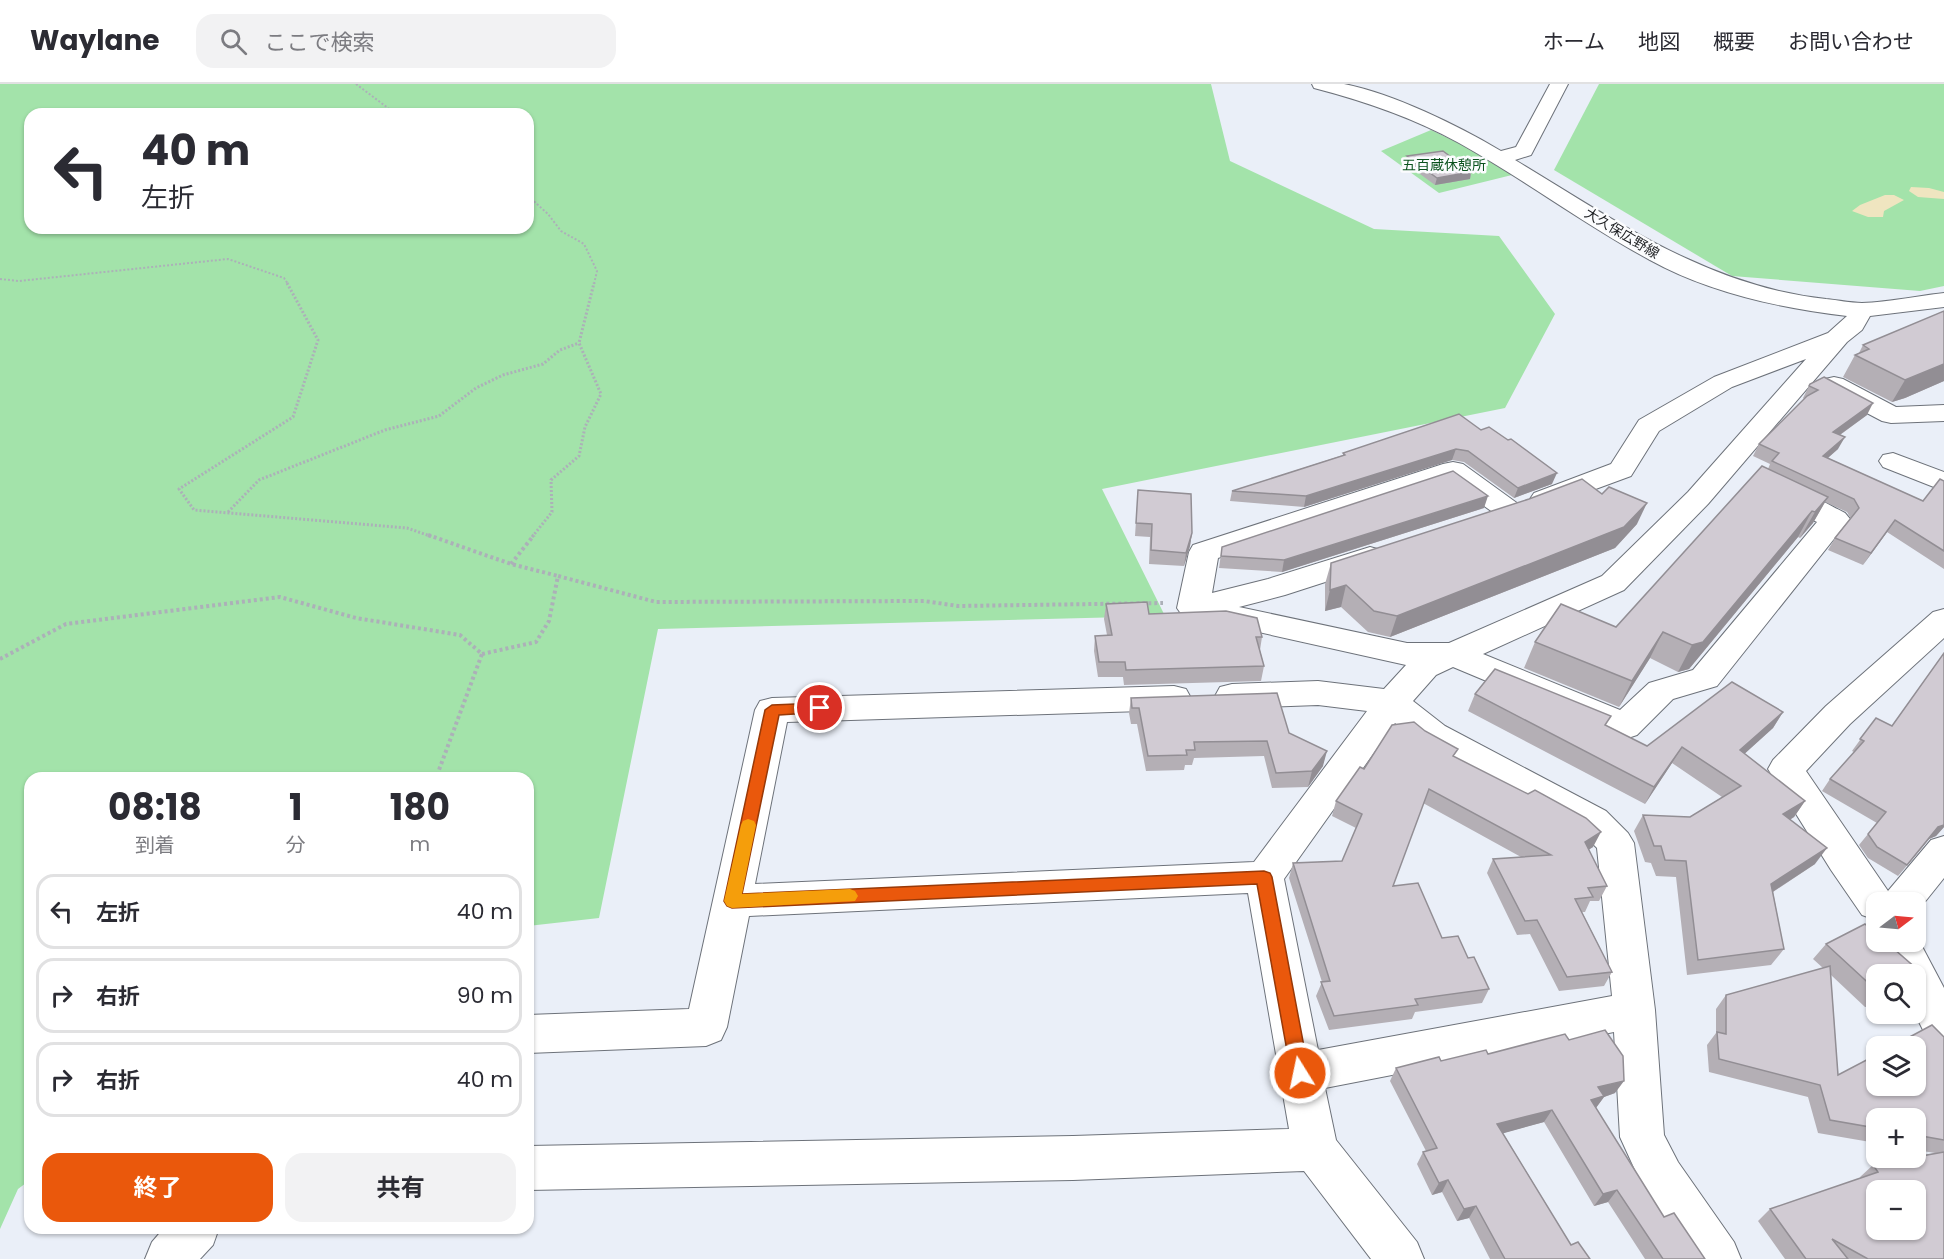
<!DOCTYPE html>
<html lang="ja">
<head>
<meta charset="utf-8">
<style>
	body { margin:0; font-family:Poppins,"Noto Sans JP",sans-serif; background:#f2f2f3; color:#2b2b33; height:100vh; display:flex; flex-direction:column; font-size:22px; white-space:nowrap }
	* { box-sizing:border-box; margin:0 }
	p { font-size:20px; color:#7c7c81 }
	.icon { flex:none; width:33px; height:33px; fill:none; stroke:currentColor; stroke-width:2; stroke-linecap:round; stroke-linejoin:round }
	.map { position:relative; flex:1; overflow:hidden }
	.side { position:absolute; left:24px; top:688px; width:510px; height:462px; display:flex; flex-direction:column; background:#fff; border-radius:18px; box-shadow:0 2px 4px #0004 }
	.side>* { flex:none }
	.banner { position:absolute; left:24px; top:24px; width:510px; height:126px; border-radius:18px; box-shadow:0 2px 4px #0004; background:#fff; color:#2b2b33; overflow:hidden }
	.needle { width:39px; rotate:74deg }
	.fabs { position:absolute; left:1866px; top:808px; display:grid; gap:12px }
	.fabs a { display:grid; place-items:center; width:60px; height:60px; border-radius:12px; background:#fff; box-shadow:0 2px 4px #0004; font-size:30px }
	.pin { position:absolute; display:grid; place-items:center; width:51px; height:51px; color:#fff; margin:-26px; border:3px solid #fff; border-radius:50%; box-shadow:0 2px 6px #0007 }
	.me { position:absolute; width:66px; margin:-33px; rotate:350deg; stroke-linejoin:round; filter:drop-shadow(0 0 4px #0008) }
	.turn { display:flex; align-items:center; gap:21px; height:126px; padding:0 18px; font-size:27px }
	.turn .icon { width:78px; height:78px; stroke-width:2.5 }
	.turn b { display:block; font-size:42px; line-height:51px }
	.eta { display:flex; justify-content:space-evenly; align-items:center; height:102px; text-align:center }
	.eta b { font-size:36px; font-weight:700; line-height:42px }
	.action { display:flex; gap:12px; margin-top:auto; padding:12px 18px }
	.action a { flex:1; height:69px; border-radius:18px; background:#ea580c; color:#fff; font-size:24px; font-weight:700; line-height:69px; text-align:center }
	.action a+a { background:#f2f2f3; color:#2b2b33 }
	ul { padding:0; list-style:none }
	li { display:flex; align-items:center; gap:18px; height:75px; margin:0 12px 9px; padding:0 6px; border:3px solid #e1e1e2; border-radius:18px }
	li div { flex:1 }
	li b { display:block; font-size:22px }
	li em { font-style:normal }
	header { display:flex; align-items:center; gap:36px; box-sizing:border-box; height:84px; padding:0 30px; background:#fff; border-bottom:2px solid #e1e1e2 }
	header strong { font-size:28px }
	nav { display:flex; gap:33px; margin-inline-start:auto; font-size:21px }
	.search { width:420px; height:54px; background:#f2f2f3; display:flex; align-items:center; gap:15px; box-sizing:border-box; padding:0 21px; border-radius:18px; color:#7c7c81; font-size:22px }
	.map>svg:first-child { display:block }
</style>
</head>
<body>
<header>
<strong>Waylane</strong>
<div class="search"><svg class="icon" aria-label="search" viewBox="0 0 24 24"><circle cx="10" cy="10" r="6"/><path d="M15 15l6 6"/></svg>ここで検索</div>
<nav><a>ホーム</a><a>地図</a><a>概要</a><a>お問い合わせ</a></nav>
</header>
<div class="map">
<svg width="1944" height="1175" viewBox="0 0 1944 1175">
	<rect width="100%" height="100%" fill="#eaeff8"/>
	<!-- green -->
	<g fill="#a3e3aa" fill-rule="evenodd">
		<path d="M0,0H1211L1230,77L1374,145L1499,152L1555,230L1505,324L1102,405L1165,532L658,545L599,834L528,842V694H30V1096L18,1105L0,1145ZM30,30H528V144H30Z"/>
		<polygon points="1599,0 1944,0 1944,202 1920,207 1732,192 1554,86"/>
		<polygon points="1431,46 1467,63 1512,91 1439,109 1381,67"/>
	</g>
	<!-- sand -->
	<g fill="#efe5c0">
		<polygon points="1911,103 1929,104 1944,108 1944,115 1918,113 1909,107"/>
		<polygon points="1885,111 1894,111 1904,116 1884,127 1883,133 1868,133 1852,127 1860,121"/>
	</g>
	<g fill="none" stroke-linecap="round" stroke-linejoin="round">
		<!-- minor casing -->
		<g stroke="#6d727a" stroke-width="2">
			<g id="minor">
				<path d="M1312,0C1322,0 1334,0 1344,0C1392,9 1459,42 1501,67L1516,63L1550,0H1568L1531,71L1515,76C1615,136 1706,202 1826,215C1838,216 1850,219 1862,219C1889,218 1917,212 1944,209V223L1870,232L1862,246L1847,258L1708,420L1624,506L1483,570L1620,626L1649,599L1693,586L1817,438L1769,415L1765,409L1769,403C1793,397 1823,418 1845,429L1850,435L1845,441L1717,602L1673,615L1637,651L1625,655L1453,583L1436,591L1413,617L1445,642L1606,727L1628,749L1634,759L1655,926L1664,1051L1678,1078L1734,1158L1741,1175H1689L1646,1110L1620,1053L1614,948L1325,1004L1336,1056L1417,1158L1424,1175H1371L1304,1087L1073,1096L528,1106V1062L1073,1052L1289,1045L1248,809L749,832L727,943L721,956L706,962L528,969V931L689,925L755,626L760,617L772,614L1174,602L1186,605L1191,614L1186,623L1174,626L787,638L755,800L1254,778L1367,627L1318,621L1232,624L1220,621L1215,612L1220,603L1232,600L1318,597L1384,605L1406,581L1182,531L1177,524L1189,468L1193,461L1443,380L1453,378L1463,380L1521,422L1526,428L1521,434L1511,437L1501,434L1449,397L1218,474L1212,509L1268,495L1370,463L1381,466L1385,473L1381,480L1285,511L1239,523L1407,559H1449L1602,492L1688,408L1806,275L1732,303L1659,347L1631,392L1544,424L1534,421L1530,415L1534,409L1611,380L1639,336L1714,293L1828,249L1847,232C1779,224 1710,209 1650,176C1585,141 1524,95 1459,59C1414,34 1364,17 1314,4ZM1395,639L1421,660L1580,747L1597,764L1612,912L1318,966L1284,795Z"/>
				<polygon points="1834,293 1843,295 1896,323 1944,321 1944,337 1891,339 1882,337 1825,307 1821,301 1825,295"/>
				<polygon points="1893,369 1944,388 1944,407 1883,383 1879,377 1883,371"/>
				<polygon points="1944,525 1944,554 1850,640 1806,687 1888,807 1931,756 1944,752 1944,794 1916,829 1916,819 1876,819 1876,836 1862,831 1831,786 1768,685 1773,676 1826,622 1933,528"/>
				<polygon points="1916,851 1944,904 1944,964 1929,958 1915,930 1916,891 1896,891 1879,858 1916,858"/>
				<polygon points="164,1144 219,1144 213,1161 200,1175 145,1175 152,1158"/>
			</g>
		</g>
		<!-- path-far2 -->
		<g stroke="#acb0b8" stroke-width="2" stroke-dasharray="2 2" stroke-linecap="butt">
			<polyline points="356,0 396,30"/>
			<polyline points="528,112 548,130 561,147 584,160 597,187 594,200"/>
			<polyline points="0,195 19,197 228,175 284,194 288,200"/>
		</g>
		<!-- path-far1 -->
		<g stroke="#acb0b8" stroke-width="3" stroke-dasharray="2 2" stroke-linecap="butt">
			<polyline points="287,199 318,256 293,333 179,405 194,426 407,444 433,453"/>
			<polyline points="228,428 259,396 385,346 439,332 476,304 503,291 543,280 560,266 579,259"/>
			<polyline points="532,453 552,428 551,396 579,372 585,343 601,310 579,259 594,199"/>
		</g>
		<!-- path -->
		<g stroke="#acb0b8" stroke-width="4" stroke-dasharray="3 3" stroke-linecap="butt">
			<polyline points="428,451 511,480 558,492"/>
			<polyline points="511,480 534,451"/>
			<polyline points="482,570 536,558 549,537 558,492 656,518 924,517 958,522 1163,519"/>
			<polyline points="0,575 66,540 280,513 356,534 460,551 482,570 436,694"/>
		</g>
		<!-- minor -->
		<use href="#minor" fill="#fff" fill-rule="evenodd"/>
	</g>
	<!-- wall -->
	<g fill="#b4afb5">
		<polygon points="1407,72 1471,88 1470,95 1435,101 1405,79"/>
		<polygon points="1944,227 1944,297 1905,314 1892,318 1843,293 1855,271 1859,269 1863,261"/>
		<polygon points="1809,302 1867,331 1840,351 1838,365 1828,374 1923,417 1944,397 1944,485 1887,448 1863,481 1828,466 1835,454 1851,435 1847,428 1825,418 1813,439 1800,454 1798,453 1689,585 1678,588 1650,574 1619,623 1524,584 1535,558 1616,543 1768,385 1770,380 1753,372 1759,360 1804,315 1803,314"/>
		<polygon points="1459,330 1552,400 1514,414 1464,378 1452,376 1304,423 1230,417 1232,407 1343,371 1343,369"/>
		<polygon points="1138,406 1192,449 1190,462 1184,482 1149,480 1150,453 1135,452"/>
		<polygon points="1484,424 1282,488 1219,484 1222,463"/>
		<polygon points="1637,440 1615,464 1390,553 1368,548 1341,523 1325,527 1325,500 1331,479"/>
		<polygon points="1106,520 1149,530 1262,553 1260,566 1264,582 1261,597 1124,601 1123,593 1098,593 1094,567 1095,552 1107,551 1104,535"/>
		<polygon points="1944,569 1944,743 1936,752 1929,755 1898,792 1868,774 1859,761 1877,739 1822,707 1830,695 1854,668 1852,667 1876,634 1892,642"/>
		<polygon points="1475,610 1606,641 1647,662 1783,628 1773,644 1744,670 1805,717 1794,733 1790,736 1815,780 1773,808 1784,865 1771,881 1687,891 1676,793 1656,792 1651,779 1645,778 1634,747 1643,731 1690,733 1722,713 1672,679 1645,720 1468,627"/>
		<polygon points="1131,614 1289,649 1323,682 1308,703 1272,704 1264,672 1194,674 1192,681 1185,681 1184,686 1146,687 1137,640 1131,640 1129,629"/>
		<polygon points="1455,673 1593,763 1588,766 1607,802 1599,817 1590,817 1585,828 1582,828 1612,888 1604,902 1559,907 1530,850 1517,851 1487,789 1493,775 1521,773 1423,719 1393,802 1442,854 1468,874 1489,905 1482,919 1415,928 1412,935 1329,946 1316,912 1322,898 1289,794 1293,779 1342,777 1356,744 1332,732 1336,717 1364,685"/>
		<polygon points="1826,860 1876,891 1876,917 1865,923 1831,891 1838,991 1944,953 1944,1175 1785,1175 1758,1137 1770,1125 1861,1094 1860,1093 1873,1081 1935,1069 1916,1066 1916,1035 1876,1035 1876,1059 1818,1049 1808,1013 1709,988 1707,961 1716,949 1716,925 1726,911 1823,884 1813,875"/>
		<polygon points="1569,956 1615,1009 1604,1013 1596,1024 1664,1133 1705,1175 1645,1175 1608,1118 1594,1122 1544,1038 1503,1049 1571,1161 1590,1175 1490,1175 1469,1134 1457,1137 1442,1108 1432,1111 1417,1080 1423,1068 1426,1067 1390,997 1396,984 1488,970"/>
	</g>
	<!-- shaded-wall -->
	<g fill="#928e94">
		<polygon points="1471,88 1470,95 1435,101 1437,94"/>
		<polygon points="1944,280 1944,297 1905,314 1892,318 1905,296"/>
		<polygon points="1873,319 1867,331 1827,360 1833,348"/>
		<polygon points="1845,353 1838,365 1816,384 1823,372"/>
		<polygon points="1456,365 1452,376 1304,423 1306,412"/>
		<polygon points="1557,389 1552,400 1514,414 1518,404"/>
		<polygon points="1488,412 1484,424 1282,488 1284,476"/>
		<polygon points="1828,413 1813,439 1800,454 1815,428"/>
		<polygon points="1647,419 1637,440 1615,464 1390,553 1397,532"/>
		<polygon points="1812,427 1798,453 1689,585 1678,588 1692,561"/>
		<polygon points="1895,436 1887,448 1863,481 1871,469"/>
		<polygon points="1192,449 1190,462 1184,482 1186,469"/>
		<polygon points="1346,501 1341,523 1325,527 1330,506"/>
		<polygon points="1663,548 1650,574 1619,623 1632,597"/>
		<polygon points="1783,628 1773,644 1730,683 1740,666"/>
		<polygon points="1682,663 1672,679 1645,720 1654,703"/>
		<polygon points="1327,667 1323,682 1308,703 1312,687"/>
		<polygon points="1805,717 1794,733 1772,746 1783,730"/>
		<polygon points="1944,741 1944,743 1936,752 1929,755 1898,792 1938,743"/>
		<polygon points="1601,748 1593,763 1577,773 1585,758"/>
		<polygon points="1827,764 1815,780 1760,816 1771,800"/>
		<polygon points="1876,910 1876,917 1865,923"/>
		<polygon points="1624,997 1615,1009 1604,1013 1595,1025 1582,1028 1598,1003"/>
		<polygon points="1552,1026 1544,1038 1490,1053 1497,1040"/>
		<polygon points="1448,1096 1442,1108 1432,1111 1439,1099"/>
		<polygon points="1617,1106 1608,1118 1594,1122 1603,1110"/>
		<polygon points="1476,1122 1469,1134 1457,1137 1464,1125"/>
	</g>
	<!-- building -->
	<g fill="#d1cbd3" stroke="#928e94" stroke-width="1.5" fill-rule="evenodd">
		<polygon points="1443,67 1471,88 1437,94 1407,72"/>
		<polygon points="1944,227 1944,280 1905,296 1855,271 1869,265 1863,261"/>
		<polygon points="1824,293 1873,319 1833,348 1845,353 1823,372 1923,417 1940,395 1944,397 1944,467 1895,436 1871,469 1835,454 1859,424 1854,415 1772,377 1779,369 1759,360 1807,312 1818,306 1809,302 1810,300"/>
		<polygon points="1459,330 1481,346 1489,343 1508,356 1511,355 1557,389 1518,404 1468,367 1456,365 1306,412 1232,407 1345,371 1343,369"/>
		<polygon points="1762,382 1828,413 1815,428 1812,427 1703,558 1692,561 1663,548 1632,597 1535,558 1561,520 1616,543"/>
		<polygon points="1453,387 1488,412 1284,476 1221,472 1222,463"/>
		<polygon points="1582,395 1602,410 1609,403 1647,419 1624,443 1397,532 1374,527 1346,501 1330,506 1331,479 1529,415"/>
		<polygon points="1138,406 1191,410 1192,449 1186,469 1151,466 1152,440 1136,439"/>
		<polygon points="1147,518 1149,530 1226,527 1257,534 1262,553 1256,553 1264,582 1126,586 1125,578 1099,578 1095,552 1112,551 1106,520"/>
		<polygon points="1944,569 1944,741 1938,743 1907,781 1877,763 1868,750 1886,728 1830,695 1864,657 1860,655 1876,634 1892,642"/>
		<polygon points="1495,585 1611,632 1605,641 1647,662 1732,598 1783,628 1740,666 1805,717 1783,730 1827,764 1771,800 1784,865 1698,876 1686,777 1665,776 1661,762 1654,762 1643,731 1690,733 1741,702 1682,663 1654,703 1475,610"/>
		<polygon points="1277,609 1289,649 1327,667 1312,687 1276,689 1267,657 1194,658 1195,666 1186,666 1187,671 1148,672 1139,624 1132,624 1131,614"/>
		<polygon points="1414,638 1425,647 1458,665 1453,672 1528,710 1535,706 1586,734 1601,748 1585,758 1607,802 1588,804 1593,813 1575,815 1612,888 1567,893 1537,836 1525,837 1493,775 1551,771 1429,705 1393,802 1418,799 1442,854 1458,852 1468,874 1474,873 1489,905 1415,915 1418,921 1334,932 1321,898 1330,897 1293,779 1342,777 1362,730 1336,717 1360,683 1364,685 1392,641"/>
		<polygon points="1865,840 1876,850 1876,858 1886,858 1918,886 1910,891 1876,891 1876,906 1826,860"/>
		<polygon points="1830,882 1838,991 1876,971 1876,1002 1916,1002 1916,963 1891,963 1932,941 1944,953 1944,1056 1916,1051 1916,1035 1876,1035 1876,1044 1830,1036 1820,1001 1719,975 1717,948 1726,950 1726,911"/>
		<polygon points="1605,946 1623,972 1624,997 1598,1003 1604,1012 1591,1016 1664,1133 1674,1129 1705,1175 1663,1175 1617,1106 1603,1110 1552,1026 1497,1040 1571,1161 1578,1158 1590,1175 1505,1175 1476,1122 1464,1125 1448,1096 1439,1099 1423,1068 1437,1064 1396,984 1439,973 1441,977 1486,966 1488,970 1565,950 1569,956"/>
		<path d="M1944,1068V1175H1868L1832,1155L1848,1175H1806L1770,1125L1878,1088L1873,1081L1910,1074H1916V1073ZM1876,1107H1916V1146H1876Z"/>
	</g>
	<!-- route -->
	<polygon fill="#ea580c" stroke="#983908" stroke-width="1.5" points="820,619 825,621 827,624 825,628 779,631 742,810 1264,787 1270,789 1272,793 1309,989 1306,995 1300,997 1294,995 1291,989 1257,800 732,824 727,822 724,817 765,626 772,621"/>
	<!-- slow -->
	<polygon fill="#f59e0b" points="748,735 754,737 756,741 742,810 850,805 855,807 858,812 855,817 732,824 727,822 724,817 741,741 743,737"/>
	<g text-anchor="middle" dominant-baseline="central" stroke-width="5" stroke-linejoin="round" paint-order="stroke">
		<!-- far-park labels -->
		<g font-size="14" fill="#0a511d" stroke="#fbfcfe">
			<text x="1444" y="81">五百蔵休憩所</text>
		</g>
		<!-- far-street labels -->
		<g font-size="14" fill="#1d1f22" stroke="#fbfcfe">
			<text transform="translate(1622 149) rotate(31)">大久保広野線</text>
		</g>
	</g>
</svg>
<div class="fabs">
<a><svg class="needle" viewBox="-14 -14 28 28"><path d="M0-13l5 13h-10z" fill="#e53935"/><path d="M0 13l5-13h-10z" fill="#7c7c81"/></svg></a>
<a><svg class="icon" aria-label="search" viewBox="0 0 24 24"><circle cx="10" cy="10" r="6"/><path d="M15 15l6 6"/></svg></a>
<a><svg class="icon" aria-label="layers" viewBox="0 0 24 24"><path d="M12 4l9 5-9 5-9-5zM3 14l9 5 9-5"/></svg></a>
<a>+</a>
<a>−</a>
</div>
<div class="pin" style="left:820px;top:624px;background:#d93025"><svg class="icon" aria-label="arrive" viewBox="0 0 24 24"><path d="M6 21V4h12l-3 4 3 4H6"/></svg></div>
<svg class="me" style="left:1300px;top:989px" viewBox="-20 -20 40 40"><circle r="17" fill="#ea580c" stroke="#fff" stroke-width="3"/><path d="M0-11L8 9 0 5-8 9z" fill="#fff"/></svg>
<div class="banner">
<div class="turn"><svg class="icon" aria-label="left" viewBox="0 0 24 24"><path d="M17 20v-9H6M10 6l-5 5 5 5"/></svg><div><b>40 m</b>左折</div></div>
</div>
<section class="side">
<div class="eta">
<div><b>08:18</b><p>到着</p></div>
<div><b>1</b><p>分</p></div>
<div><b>180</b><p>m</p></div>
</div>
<ul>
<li><svg class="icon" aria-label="left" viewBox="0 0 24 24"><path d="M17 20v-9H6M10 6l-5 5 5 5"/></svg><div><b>左折</b></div><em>40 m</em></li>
<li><svg class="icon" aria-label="right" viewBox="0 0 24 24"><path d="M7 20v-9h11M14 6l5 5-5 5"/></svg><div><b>右折</b></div><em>90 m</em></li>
<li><svg class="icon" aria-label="right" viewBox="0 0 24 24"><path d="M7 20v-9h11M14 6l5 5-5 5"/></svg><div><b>右折</b></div><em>40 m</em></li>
</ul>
<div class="action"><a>終了</a><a>共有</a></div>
</section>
</div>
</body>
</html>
